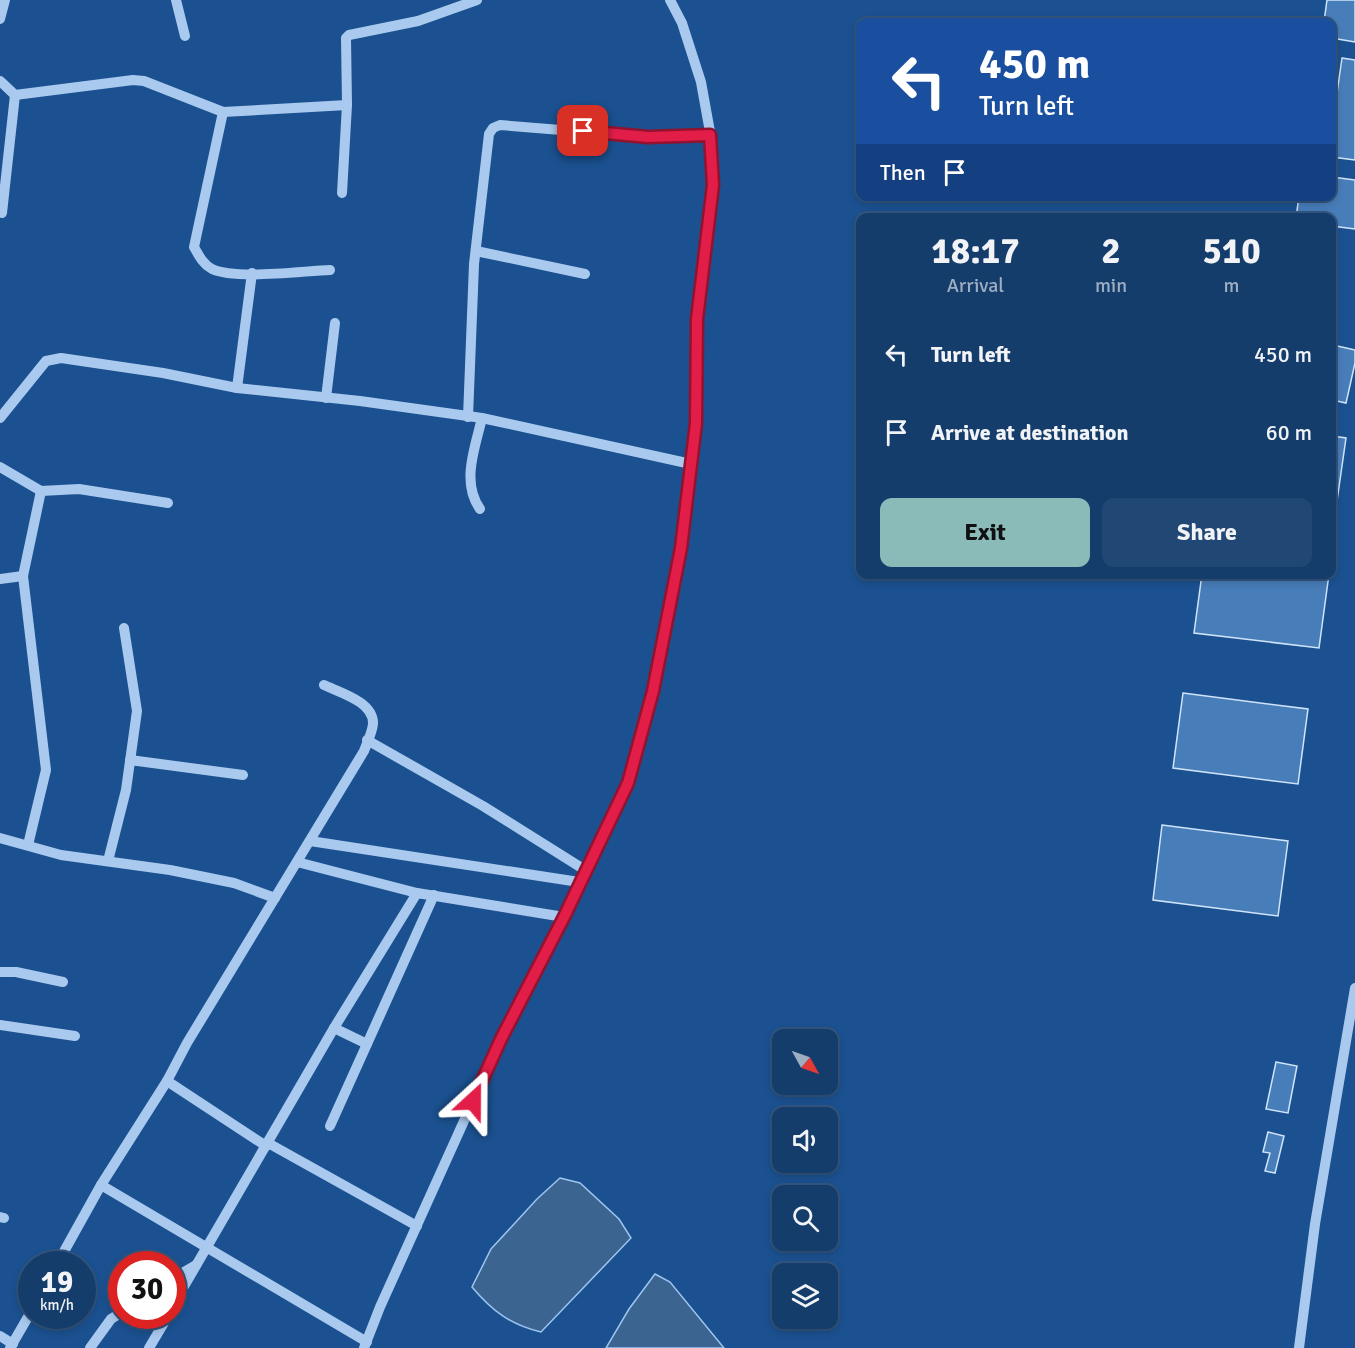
<!DOCTYPE html>
<html lang="en">
<head>
<meta charset="utf-8">
<style>
	body { margin:0; font-family:Signika,sans-serif; background:#214874; color:#f1f3f6; height:100vh; display:flex; flex-direction:column; font-size:22px; white-space:nowrap }
	* { box-sizing:border-box; margin:0 }
	p { font-size:20px; color:#9daec2 }
	.icon { flex:none; width:33px; height:33px; fill:none; stroke:currentColor; stroke-width:2; stroke-linecap:round; stroke-linejoin:round }
	.map { position:relative; flex:1; overflow:hidden }
	.drawer { position:absolute; left:856px; top:213px; width:480px; height:366px; display:flex; flex-direction:column; background:#143d6c; border-radius:12px; box-shadow:0 3px 9px #0003,0 0 0 2px #33567f }
	.drawer>* { flex:none }
	.banner { position:absolute; left:856px; top:18px; width:480px; height:183px; border-radius:12px; box-shadow:0 3px 9px #0003,0 0 0 2px #33567f; background:#1a4fa0; color:#fff; overflow:hidden }
	.needle { width:39px; rotate:130deg }
	.fabs { position:absolute; left:772px; top:1029px; display:grid; gap:12px }
	.fabs a { display:grid; place-items:center; width:66px; height:66px; border-radius:12px; background:#143d6c; box-shadow:0 3px 9px #0003,0 0 0 2px #33567f; font-size:30px }
	.speed { position:absolute; left:18px; top:1251px; display:flex; gap:12px; font-size:30px; font-weight:700; text-align:center }
	.speed>* { display:grid; place-content:center; width:78px; height:78px; border-radius:50%; background:#143d6c; box-shadow:0 3px 9px #0003,0 0 0 2px #33567f; line-height:1 }
	.speed small { font-size:15px; font-weight:400 }
	.speed .limit { border:9px solid #d22; background:#fff; color:#111 }
	.pin { position:absolute; display:grid; place-items:center; width:51px; height:51px; color:#fff; margin:-26px; border-radius:12px; box-shadow:0 3px 9px #0006 }
	.me { position:absolute; width:66px; margin:-33px; rotate:24deg; stroke-linejoin:round; filter:drop-shadow(0 0 4px #0008) }
	.turn { display:flex; align-items:center; gap:21px; height:126px; padding:0 24px; font-size:27px }
	.turn .icon { width:78px; height:78px; stroke-width:2.5 }
	.turn b { display:block; font-size:42px; line-height:51px }
	.then { display:flex; align-items:center; height:57px; padding:0 24px; background:#0003; gap:12px; font-size:22px }
	.eta { display:flex; justify-content:space-evenly; align-items:center; height:102px; text-align:center }
	.eta b { font-size:36px; font-weight:700; line-height:42px }
	.button { display:flex; gap:12px; margin-top:auto; padding:12px 24px }
	.button a { flex:1; height:69px; border-radius:12px; background:#8bbbb9; color:#111; font-size:24px; font-weight:700; line-height:69px; text-align:center }
	.button a+a { background:#214874; color:#f1f3f6 }
	ul { padding:0; list-style:none }
	li { display:flex; align-items:center; gap:18px; height:78px; padding:0 24px }
	li div { flex:1 }
	li b { display:block; font-size:22px }
	li em { font-style:normal }
	.map>svg:first-child { display:block }
</style>
</head>
<body>
<div class="map">
<svg width="1355" height="1348" viewBox="0 0 1355 1348">
	<rect width="100%" height="100%" fill="#1b5190"/>
	<!-- water -->
	<g fill="#3c6491" stroke="#9cc6f0" stroke-width="1.5">
		<path d="M560,1178L580,1183L619,1219L631,1238L541,1332C511,1325 492,1311 472,1287L491,1249L537,1199Z"/>
		<polygon points="655,1274 670,1282 724,1348 606,1348 629,1309"/>
	</g>
	<!-- building -->
	<g fill="#477db9" stroke="#cfe4fa" stroke-width="1.5">
		<polygon points="1327,0 1355,0 1355,42 1332,38 1332,22 1324,22"/>
		<polygon points="1342,58 1355,60 1355,160 1332,157 1332,128"/>
		<polygon points="1332,177 1355,180 1355,229 1332,226 1332,218 1296,218 1299,196 1332,196"/>
		<polygon points="1333,345 1355,350 1355,363 1346,403 1332,400"/>
		<polygon points="1332,436 1346,438 1335,515 1332,515"/>
		<polygon points="1202,574 1329,574 1319,648 1194,633"/>
		<polygon points="1183,693 1308,709 1298,784 1173,768"/>
		<polygon points="1162,825 1288,841 1278,916 1153,900"/>
		<polygon points="1276,1062 1297,1066 1288,1113 1266,1109"/>
		<polygon points="1268,1132 1284,1136 1275,1173 1265,1171 1270,1153 1263,1152"/>
	</g>
	<g fill="none" stroke-linecap="round" stroke-linejoin="round">
		<!-- minor -->
		<g stroke="#a9caee" stroke-width="10">
			<polyline points="176,0 185,36"/>
			<polyline points="0,19 5,0"/>
			<polyline points="0,81 15,95 133,80 144,81 223,112 347,105"/>
			<path d="M223,112L194,247C199,256 203,264 212,269C236,280 302,271 330,270"/>
			<polyline points="342,193 347,105 346,38 349,35 418,21 477,0"/>
			<polyline points="2,213 15,95"/>
			<polyline points="476,251 585,274"/>
			<polyline points="237,388 252,273"/>
			<polyline points="326,398 335,323"/>
			<polyline points="468,417 474,264 489,134 493,128 500,125 648,137 710,135"/>
			<polyline points="0,418 46,361 61,358 163,373 237,388 360,401 482,418 691,464"/>
			<polyline points="0,467 41,491 79,489 168,503"/>
			<path d="M480,509C461,482 475,448 482,418"/>
			<polyline points="0,579 23,576"/>
			<polyline points="367,740 483,806 585,870"/>
			<polyline points="130,760 243,775"/>
			<polyline points="0,838 61,855 170,870 234,883 275,898"/>
			<polyline points="310,841 579,882"/>
			<polyline points="28,845 46,770 23,576 41,491"/>
			<polyline points="108,861 126,790 137,711 124,628"/>
			<polyline points="297,862 417,893"/>
			<polyline points="0,972 16,972 63,982"/>
			<polyline points="0,1025 75,1036"/>
			<polyline points="367,1044 434,895"/>
			<polyline points="167,1081 266,1146"/>
			<polyline points="330,1126 367,1044 334,1028"/>
			<polyline points="268,1143 417,1226"/>
			<polyline points="101,1185 367,1342"/>
			<polyline points="0,1217 4,1218"/>
			<path d="M57,1264L101,1185L167,1081L187,1043L364,751C367,743 372,733 373,724C374,702 341,693 324,685"/>
			<polyline points="172,1279 196,1265"/>
			<polyline points="172,1307 334,1028 417,893 564,917"/>
			<polyline points="0,1336 13,1344"/>
			<polyline points="10,1348 32,1310"/>
			<polyline points="90,1348 111,1319 122,1312"/>
			<polyline points="149,1348 168,1316"/>
			<polyline points="364,1348 380,1307 501,1039 564,917 628,783 653,691 681,548 696,423 697,319 713,185 712,143 701,82 682,23 670,0"/>
			<polyline points="1299,1348 1315,1224 1355,988"/>
		</g>
	</g>
	<g fill="none" stroke-linecap="round" stroke-linejoin="round">
		<!-- route casing -->
		<g stroke="#92132f" stroke-width="15">
			<polyline id="route" points="473,1101 501,1039 564,917 628,783 653,691 681,548 696,423 697,319 713,185 710,135 648,137 583,131"/>
		</g>
		<!-- route -->
		<use href="#route" stroke="#e11d48" stroke-width="10"/>
	</g>
</svg>
<div class="fabs">
<a><svg class="needle" viewBox="-14 -14 28 28"><path d="M0-13l5 13h-10z" fill="#e53935"/><path d="M0 13l5-13h-10z" fill="#9daec2"/></svg></a>
<a><svg class="icon" aria-label="sound" viewBox="0 0 24 24"><path d="M4 9h4l5-4v14l-5-4H4zM17 9q2 3 0 6"/></svg></a>
<a><svg class="icon" aria-label="search" viewBox="0 0 24 24"><circle cx="10" cy="10" r="6"/><path d="M15 15l6 6"/></svg></a>
<a><svg class="icon" aria-label="layers" viewBox="0 0 24 24"><path d="M12 4l9 5-9 5-9-5zM3 14l9 5 9-5"/></svg></a>
</div>
<div class="speed"><div>19<small>km/h</small></div><div class="limit">30</div></div>
<div class="pin" style="left:583px;top:131px;background:#d93025"><svg class="icon" aria-label="arrive" viewBox="0 0 24 24"><path d="M6 21V4h12l-3 4 3 4H6"/></svg></div>
<svg class="me" style="left:473px;top:1101px" viewBox="-20 -20 40 40"><path d="M0-17L14 15 0 8-14 15z" fill="#e11d48" stroke="#fff" stroke-width="4"/></svg>
<div class="banner">
<div class="turn"><svg class="icon" aria-label="left" viewBox="0 0 24 24"><path d="M17 20v-9H6M10 6l-5 5 5 5"/></svg><div><b>450 m</b>Turn left</div></div>
<div class="then">Then<svg class="icon" aria-label="arrive" viewBox="0 0 24 24"><path d="M6 21V4h12l-3 4 3 4H6"/></svg></div>
</div>
<section class="drawer">
<div class="eta">
<div><b>18:17</b><p>Arrival</p></div>
<div><b>2</b><p>min</p></div>
<div><b>510</b><p>m</p></div>
</div>
<ul>
<li><svg class="icon" aria-label="left" viewBox="0 0 24 24"><path d="M17 20v-9H6M10 6l-5 5 5 5"/></svg><div><b>Turn left</b></div><em>450 m</em></li>
<li><svg class="icon" aria-label="arrive" viewBox="0 0 24 24"><path d="M6 21V4h12l-3 4 3 4H6"/></svg><div><b>Arrive at destination</b></div><em>60 m</em></li>
</ul>
<div class="button"><a>Exit</a><a>Share</a></div>
</section>
</div>
</body>
</html>
